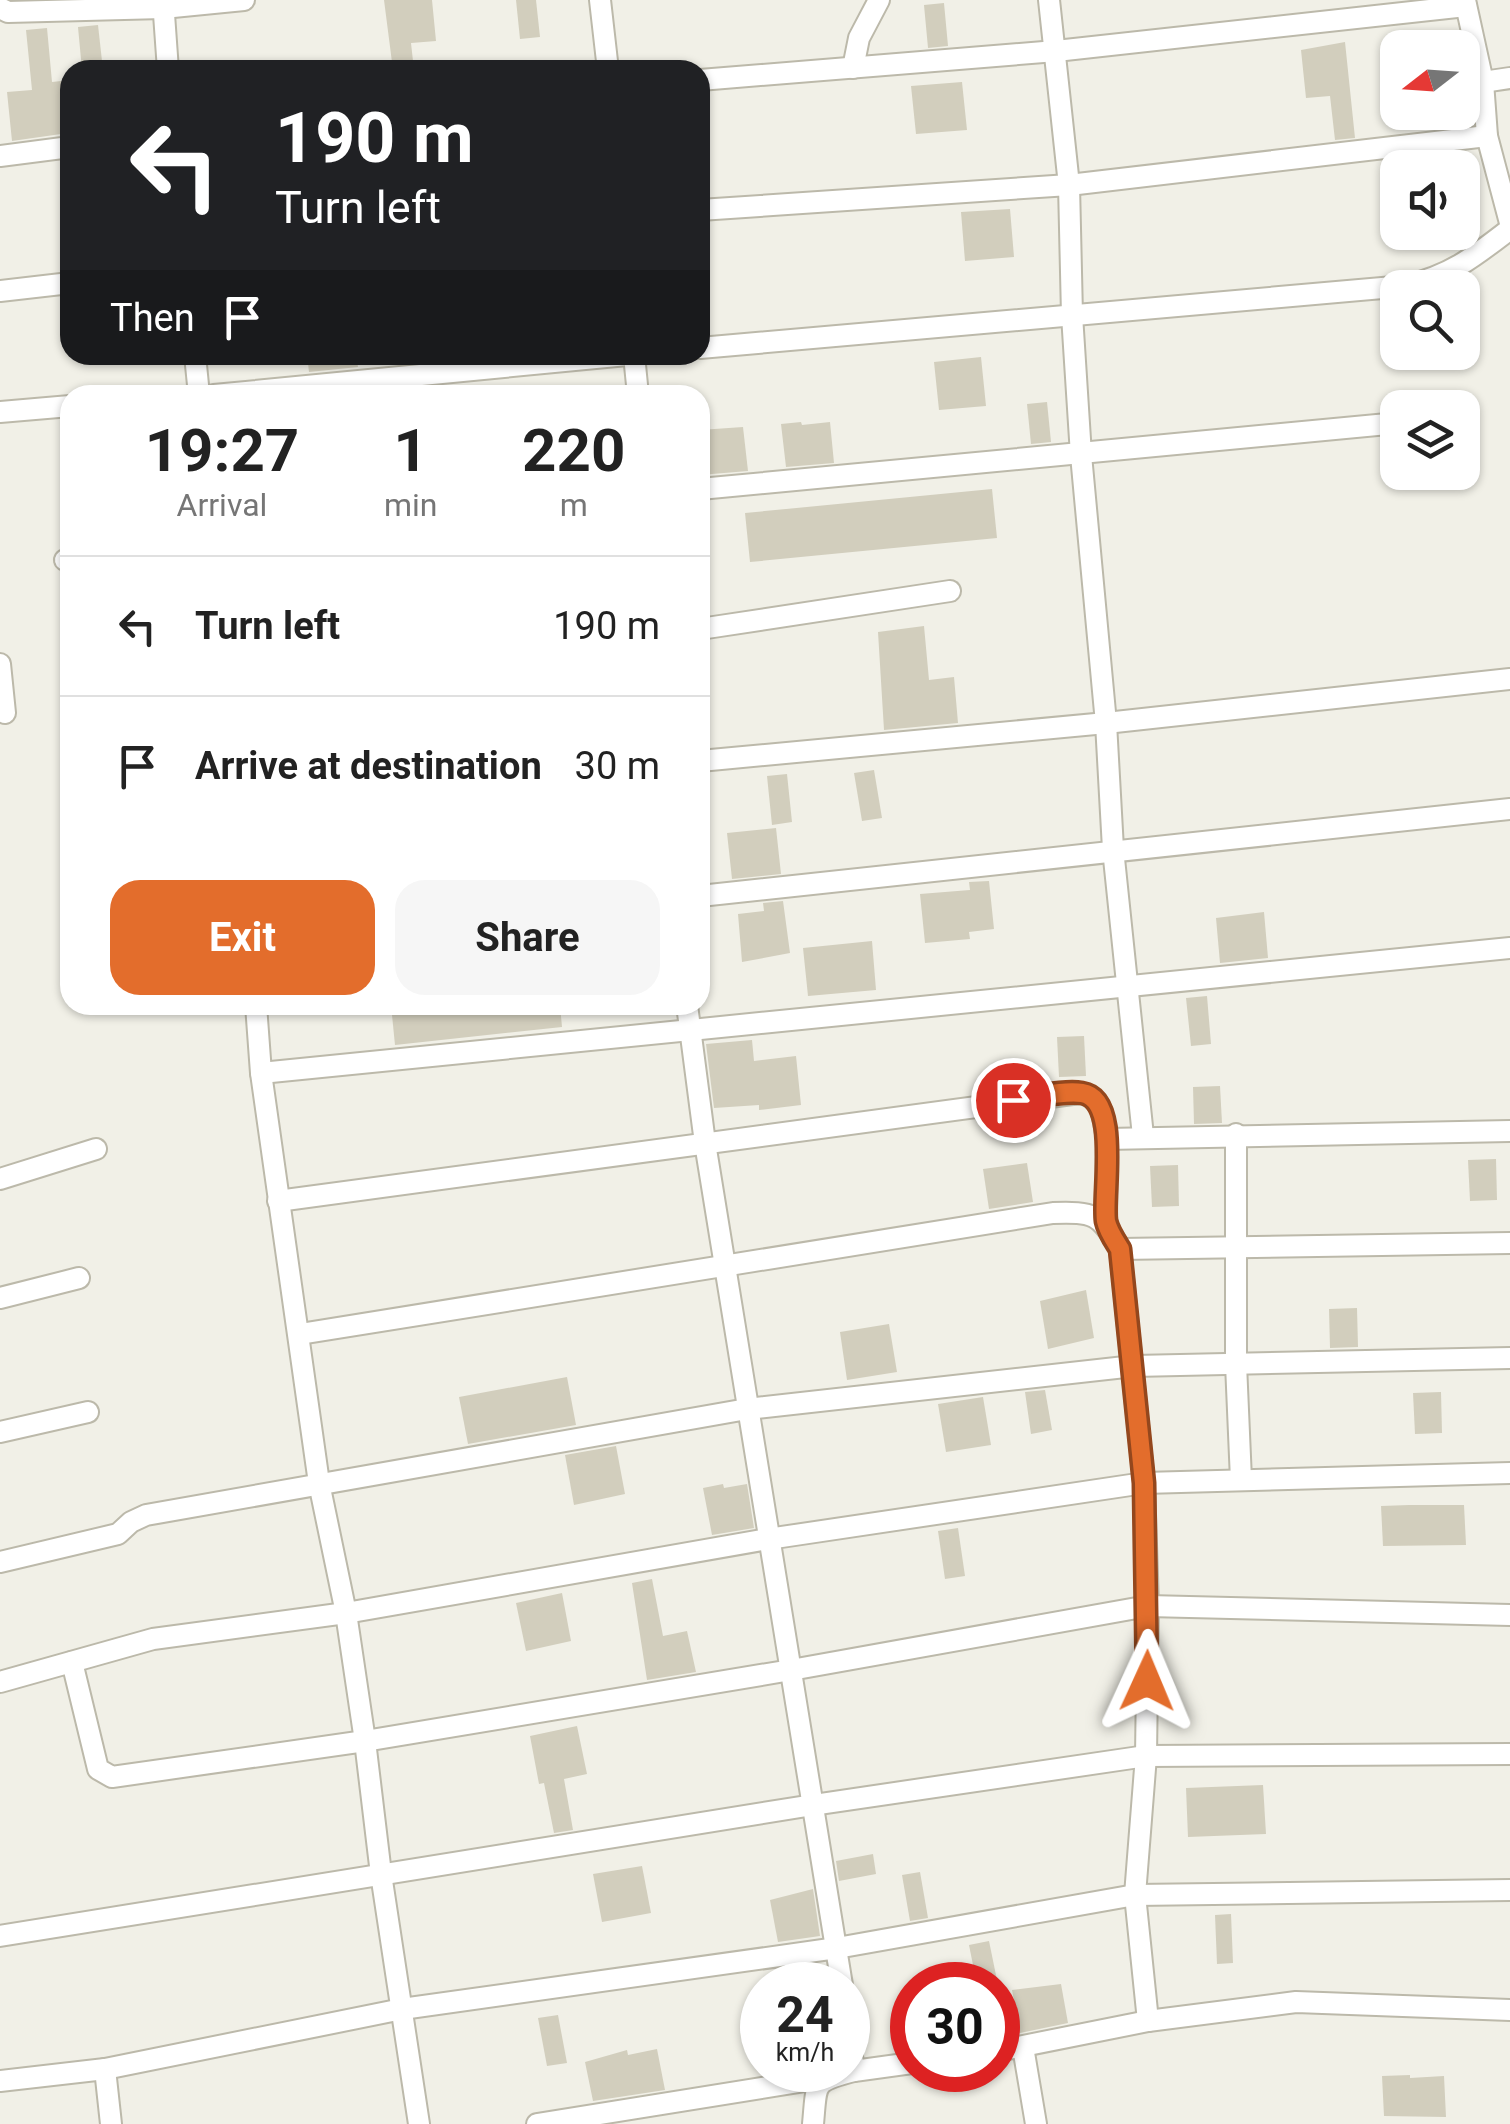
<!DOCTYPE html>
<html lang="en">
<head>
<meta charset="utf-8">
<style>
	body { margin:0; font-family:Roboto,sans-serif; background:#f6f6f6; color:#222; height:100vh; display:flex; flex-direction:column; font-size:38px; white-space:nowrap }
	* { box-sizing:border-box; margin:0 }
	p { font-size:32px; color:#767676 }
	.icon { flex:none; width:55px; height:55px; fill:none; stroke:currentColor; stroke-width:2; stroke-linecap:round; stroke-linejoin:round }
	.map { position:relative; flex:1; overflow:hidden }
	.details { position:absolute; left:60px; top:385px; width:650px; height:630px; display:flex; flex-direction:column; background:#fff; border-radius:30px; box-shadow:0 2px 8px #0004 }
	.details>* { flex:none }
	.top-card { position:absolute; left:60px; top:60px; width:650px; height:305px; border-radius:30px; box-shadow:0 2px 8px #0004; background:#202124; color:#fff; overflow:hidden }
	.needle { width:65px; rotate:253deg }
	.tools { position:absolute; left:1380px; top:30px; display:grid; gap:20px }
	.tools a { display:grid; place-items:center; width:100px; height:100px; border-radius:20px; background:#fff; box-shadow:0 2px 8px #0004; font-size:50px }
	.speed { position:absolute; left:740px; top:1962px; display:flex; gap:20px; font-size:50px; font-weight:700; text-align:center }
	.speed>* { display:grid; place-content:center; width:130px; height:130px; border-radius:50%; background:#fff; box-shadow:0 2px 8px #0004; line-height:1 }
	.speed small { font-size:25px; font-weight:400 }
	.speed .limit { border:15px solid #d22; background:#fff; color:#111 }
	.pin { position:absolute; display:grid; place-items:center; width:85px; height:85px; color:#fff; margin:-42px; border:5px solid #fff; border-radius:50%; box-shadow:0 2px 10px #0007 }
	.me { position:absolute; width:110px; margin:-55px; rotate:1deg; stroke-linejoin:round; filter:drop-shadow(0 0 8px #0008) }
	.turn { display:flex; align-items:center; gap:35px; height:210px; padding:0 50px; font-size:45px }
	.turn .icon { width:130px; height:130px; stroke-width:2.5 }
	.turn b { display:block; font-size:70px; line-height:85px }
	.then { display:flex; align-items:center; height:95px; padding:0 50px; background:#0003; gap:20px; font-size:38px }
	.eta { display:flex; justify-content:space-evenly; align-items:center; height:170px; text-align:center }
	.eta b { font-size:60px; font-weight:700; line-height:70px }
	.action { display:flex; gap:20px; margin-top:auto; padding:20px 50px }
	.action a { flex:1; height:115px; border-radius:30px; background:#e36d2c; color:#fff; font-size:40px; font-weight:700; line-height:115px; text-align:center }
	.action a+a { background:#f6f6f6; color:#222 }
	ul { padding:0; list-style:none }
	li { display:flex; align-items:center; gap:30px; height:140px; padding:0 50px; border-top:2px solid #e0e0e0 }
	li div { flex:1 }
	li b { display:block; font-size:38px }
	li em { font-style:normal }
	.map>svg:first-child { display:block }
</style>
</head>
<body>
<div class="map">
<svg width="1510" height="2124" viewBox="0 0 1510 2124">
	<rect width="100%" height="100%" fill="#f1f0e7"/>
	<!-- building -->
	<g fill="#d2cebd">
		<polygon points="384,0 432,0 436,41 411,43 414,70 393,70"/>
		<polygon points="516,0 536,0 540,37 520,39"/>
		<polygon points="944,3 948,46 928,48 924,5"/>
		<polygon points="98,25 103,70 82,70 78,27"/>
		<polygon points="47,28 52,82 70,80 70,129 61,130 61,134 12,141 7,92 32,90 26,30"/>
		<polygon points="1345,42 1355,138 1335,140 1330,96 1306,98 1301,50"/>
		<polygon points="962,82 967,130 916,134 911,86"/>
		<polygon points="1010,209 1014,257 965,261 961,212"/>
		<polygon points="307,355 356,355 358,367 309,372"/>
		<polygon points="981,357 986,406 939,410 934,362"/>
		<polygon points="1047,402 1051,442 1031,444 1027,404"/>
		<polygon points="801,422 802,425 830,422 834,463 786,467 781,424"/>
		<polygon points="743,427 748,471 700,475 700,430"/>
		<polygon points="992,489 997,538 750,562 745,513"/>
		<polygon points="924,626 929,680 954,677 958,723 884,730 878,632"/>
		<polygon points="874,770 882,818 862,821 854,773"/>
		<polygon points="787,774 792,822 772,825 767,776"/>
		<polygon points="776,828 781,874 732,879 727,833"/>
		<polygon points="989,881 994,929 969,932 970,939 925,943 920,894 970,890 969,882"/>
		<polygon points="783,901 790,953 742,962 738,914 764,911 763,903"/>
		<polygon points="1264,912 1268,958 1220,963 1216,918"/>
		<polygon points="872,941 876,990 808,996 803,948"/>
		<polygon points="1207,996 1211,1044 1191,1046 1186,998"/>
		<polygon points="391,1005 560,1005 562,1027 395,1045"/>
		<polygon points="1084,1036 1086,1076 1059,1077 1057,1037"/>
		<polygon points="752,1040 754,1061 796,1056 801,1105 759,1110 759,1105 714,1108 706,1044"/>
		<polygon points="1220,1086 1222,1123 1194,1124 1193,1087"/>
		<polygon points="1496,1159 1497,1200 1470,1201 1468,1160"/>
		<polygon points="1027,1163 1033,1202 989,1209 983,1169"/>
		<polygon points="1178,1165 1179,1206 1152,1207 1150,1166"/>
		<polygon points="1086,1290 1094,1338 1048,1349 1040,1301"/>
		<polygon points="1357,1308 1358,1347 1330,1348 1329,1309"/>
		<polygon points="889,1324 897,1372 847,1380 840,1332"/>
		<polygon points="567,1377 576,1425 468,1444 459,1397"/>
		<polygon points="1045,1390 1052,1430 1031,1434 1025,1392"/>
		<polygon points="1441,1392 1442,1433 1415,1434 1413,1393"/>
		<polygon points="983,1397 991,1445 946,1452 938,1404"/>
		<polygon points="616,1446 625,1494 574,1505 565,1455"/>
		<polygon points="723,1484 724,1488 747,1484 754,1528 712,1535 703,1488"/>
		<polygon points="1409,1505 1464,1505 1466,1545 1383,1546 1381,1506"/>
		<polygon points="958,1528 965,1576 945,1579 938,1531"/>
		<polygon points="652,1579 663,1636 687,1631 696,1672 647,1680 632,1583"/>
		<polygon points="562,1593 571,1641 526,1651 516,1603"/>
		<polygon points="577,1726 587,1774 564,1779 573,1830 554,1833 544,1783 539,1784 530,1736"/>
		<polygon points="1263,1785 1266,1834 1188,1837 1186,1788"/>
		<polygon points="873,1854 876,1874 839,1881 836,1861"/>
		<polygon points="642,1866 651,1913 602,1922 593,1874"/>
		<polygon points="920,1872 928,1918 910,1921 902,1875"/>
		<polygon points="813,1889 820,1936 778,1942 770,1900"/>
		<polygon points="1231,1914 1233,1963 1217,1964 1215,1915"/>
		<polygon points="989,1941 998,1985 977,1985 969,1945"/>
		<polygon points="1061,1984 1068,2023 1020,2033 1012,1990"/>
		<polygon points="558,2015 567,2063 547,2066 538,2018"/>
		<polygon points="657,2049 665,2090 593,2101 585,2062 627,2050 628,2055"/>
		<polygon points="1410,2075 1410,2078 1444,2076 1446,2117 1384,2116 1382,2076"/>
	</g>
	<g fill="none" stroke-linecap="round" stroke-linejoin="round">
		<!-- minor casing -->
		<g stroke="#bcb9aa" stroke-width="24">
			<g id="minor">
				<polyline points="163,0 168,70"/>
				<polyline points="600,0 608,70"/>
				<polyline points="1049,0 1069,185 1072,315 1081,455 1106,723 1113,849 1143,1136"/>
				<polyline points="1465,0 1483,82 1487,136 1510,223"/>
				<polyline points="0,8 8,12 163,8 244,0"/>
				<polyline points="853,68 859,38 879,0"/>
				<polyline points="700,80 1056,51 1466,6"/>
				<polyline points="1483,82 1510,78"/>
				<polyline points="0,156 70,147"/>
				<polyline points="700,210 1069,185 1487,136"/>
				<polyline points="0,291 70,283"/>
				<path d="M700,348L1405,286C1450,276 1474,257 1510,229"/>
				<polyline points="195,355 199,395"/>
				<polyline points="634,355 638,395"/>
				<polyline points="214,395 627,355"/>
				<polyline points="0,412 70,406"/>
				<polyline points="700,489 1398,423"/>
				<polyline points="65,560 70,559"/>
				<polyline points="700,629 950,591"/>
				<polyline points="0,664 5,713"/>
				<polyline points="700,761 1106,723 1510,679"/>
				<polyline points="700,896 1510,809"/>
				<polyline points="256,1005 261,1073 319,1483 346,1613 365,1741 381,1874 419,2124"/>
				<polyline points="687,1005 705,1143 842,1985"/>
				<polyline points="261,1073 1510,948"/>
				<polyline points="1236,1134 1236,1364 1241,1480"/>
				<polyline points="0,1179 96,1149"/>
				<path d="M278,1201L1080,1093C1104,1098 1103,1118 1107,1139"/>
				<polyline points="1106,1224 1107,1139 1510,1131"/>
				<polyline points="1120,1249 1510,1243"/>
				<polyline points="0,1298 79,1278"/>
				<path d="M300,1334L1053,1213C1093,1212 1100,1213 1120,1249L1144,1483L1148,1606L1146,1756L1135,1895L1148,2021"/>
				<polyline points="0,1432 88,1412"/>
				<polyline points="0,1562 118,1534 131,1522 146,1515 747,1409 1134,1366 1510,1358"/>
				<polyline points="72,1662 98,1769 112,1777 365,1741 791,1670 1148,1606 1510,1615"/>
				<polyline points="0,1682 153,1639 346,1613 768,1539 1144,1483 1510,1473"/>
				<polyline points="0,1936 813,1805 1146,1756 1510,1754"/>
				<polyline points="1023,2047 1036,2124"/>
				<polyline points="998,2051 1148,2021 1296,2002 1510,2010"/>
				<polyline points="105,2069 111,2124"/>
				<polyline points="854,2071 912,2063"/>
				<polyline points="0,2081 105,2069 402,2009 837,1948 1135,1895 1510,1890"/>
				<polyline points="537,2124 824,2078"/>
				<path d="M813,2124C817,2082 812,2082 854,2071L848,2025"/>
			</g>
		</g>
		<!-- minor -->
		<use href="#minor" stroke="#fff" stroke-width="20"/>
	</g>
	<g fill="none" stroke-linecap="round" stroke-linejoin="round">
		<!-- route casing -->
		<g stroke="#94471d" stroke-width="25">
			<path id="route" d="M1013,1100C1034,1098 1062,1090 1082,1093C1121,1099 1102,1194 1106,1221C1108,1231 1115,1241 1120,1249L1144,1483L1147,1681"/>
		</g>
		<!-- route -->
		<use href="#route" stroke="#e36d2c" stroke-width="18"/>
	</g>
</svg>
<div class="tools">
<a><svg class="needle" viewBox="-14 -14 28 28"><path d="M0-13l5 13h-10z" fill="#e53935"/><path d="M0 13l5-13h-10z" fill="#767676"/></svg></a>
<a><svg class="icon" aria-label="sound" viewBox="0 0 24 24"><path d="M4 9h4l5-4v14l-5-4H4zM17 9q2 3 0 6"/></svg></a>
<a><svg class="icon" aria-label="search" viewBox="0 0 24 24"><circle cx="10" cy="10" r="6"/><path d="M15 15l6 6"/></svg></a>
<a><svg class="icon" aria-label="layers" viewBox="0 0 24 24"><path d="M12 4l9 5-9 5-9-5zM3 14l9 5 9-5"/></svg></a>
</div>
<div class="speed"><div>24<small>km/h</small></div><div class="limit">30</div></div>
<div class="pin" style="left:1013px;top:1100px;background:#d93025"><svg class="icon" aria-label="arrive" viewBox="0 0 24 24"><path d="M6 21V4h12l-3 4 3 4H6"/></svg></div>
<svg class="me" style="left:1147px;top:1681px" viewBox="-20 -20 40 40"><path d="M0-17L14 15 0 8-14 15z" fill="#e36d2c" stroke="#fff" stroke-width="4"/></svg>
<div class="top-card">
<div class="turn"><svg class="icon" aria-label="left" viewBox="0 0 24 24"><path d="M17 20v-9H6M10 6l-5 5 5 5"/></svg><div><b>190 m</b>Turn left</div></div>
<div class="then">Then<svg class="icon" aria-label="arrive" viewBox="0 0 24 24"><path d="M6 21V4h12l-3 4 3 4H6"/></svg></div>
</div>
<section class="details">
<div class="eta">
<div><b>19:27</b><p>Arrival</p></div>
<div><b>1</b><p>min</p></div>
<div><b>220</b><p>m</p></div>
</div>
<ul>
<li><svg class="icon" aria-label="left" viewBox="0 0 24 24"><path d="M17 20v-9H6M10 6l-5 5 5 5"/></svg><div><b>Turn left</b></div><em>190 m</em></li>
<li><svg class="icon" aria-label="arrive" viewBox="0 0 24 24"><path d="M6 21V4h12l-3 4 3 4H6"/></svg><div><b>Arrive at destination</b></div><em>30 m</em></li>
</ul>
<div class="action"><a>Exit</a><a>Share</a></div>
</section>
</div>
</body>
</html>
